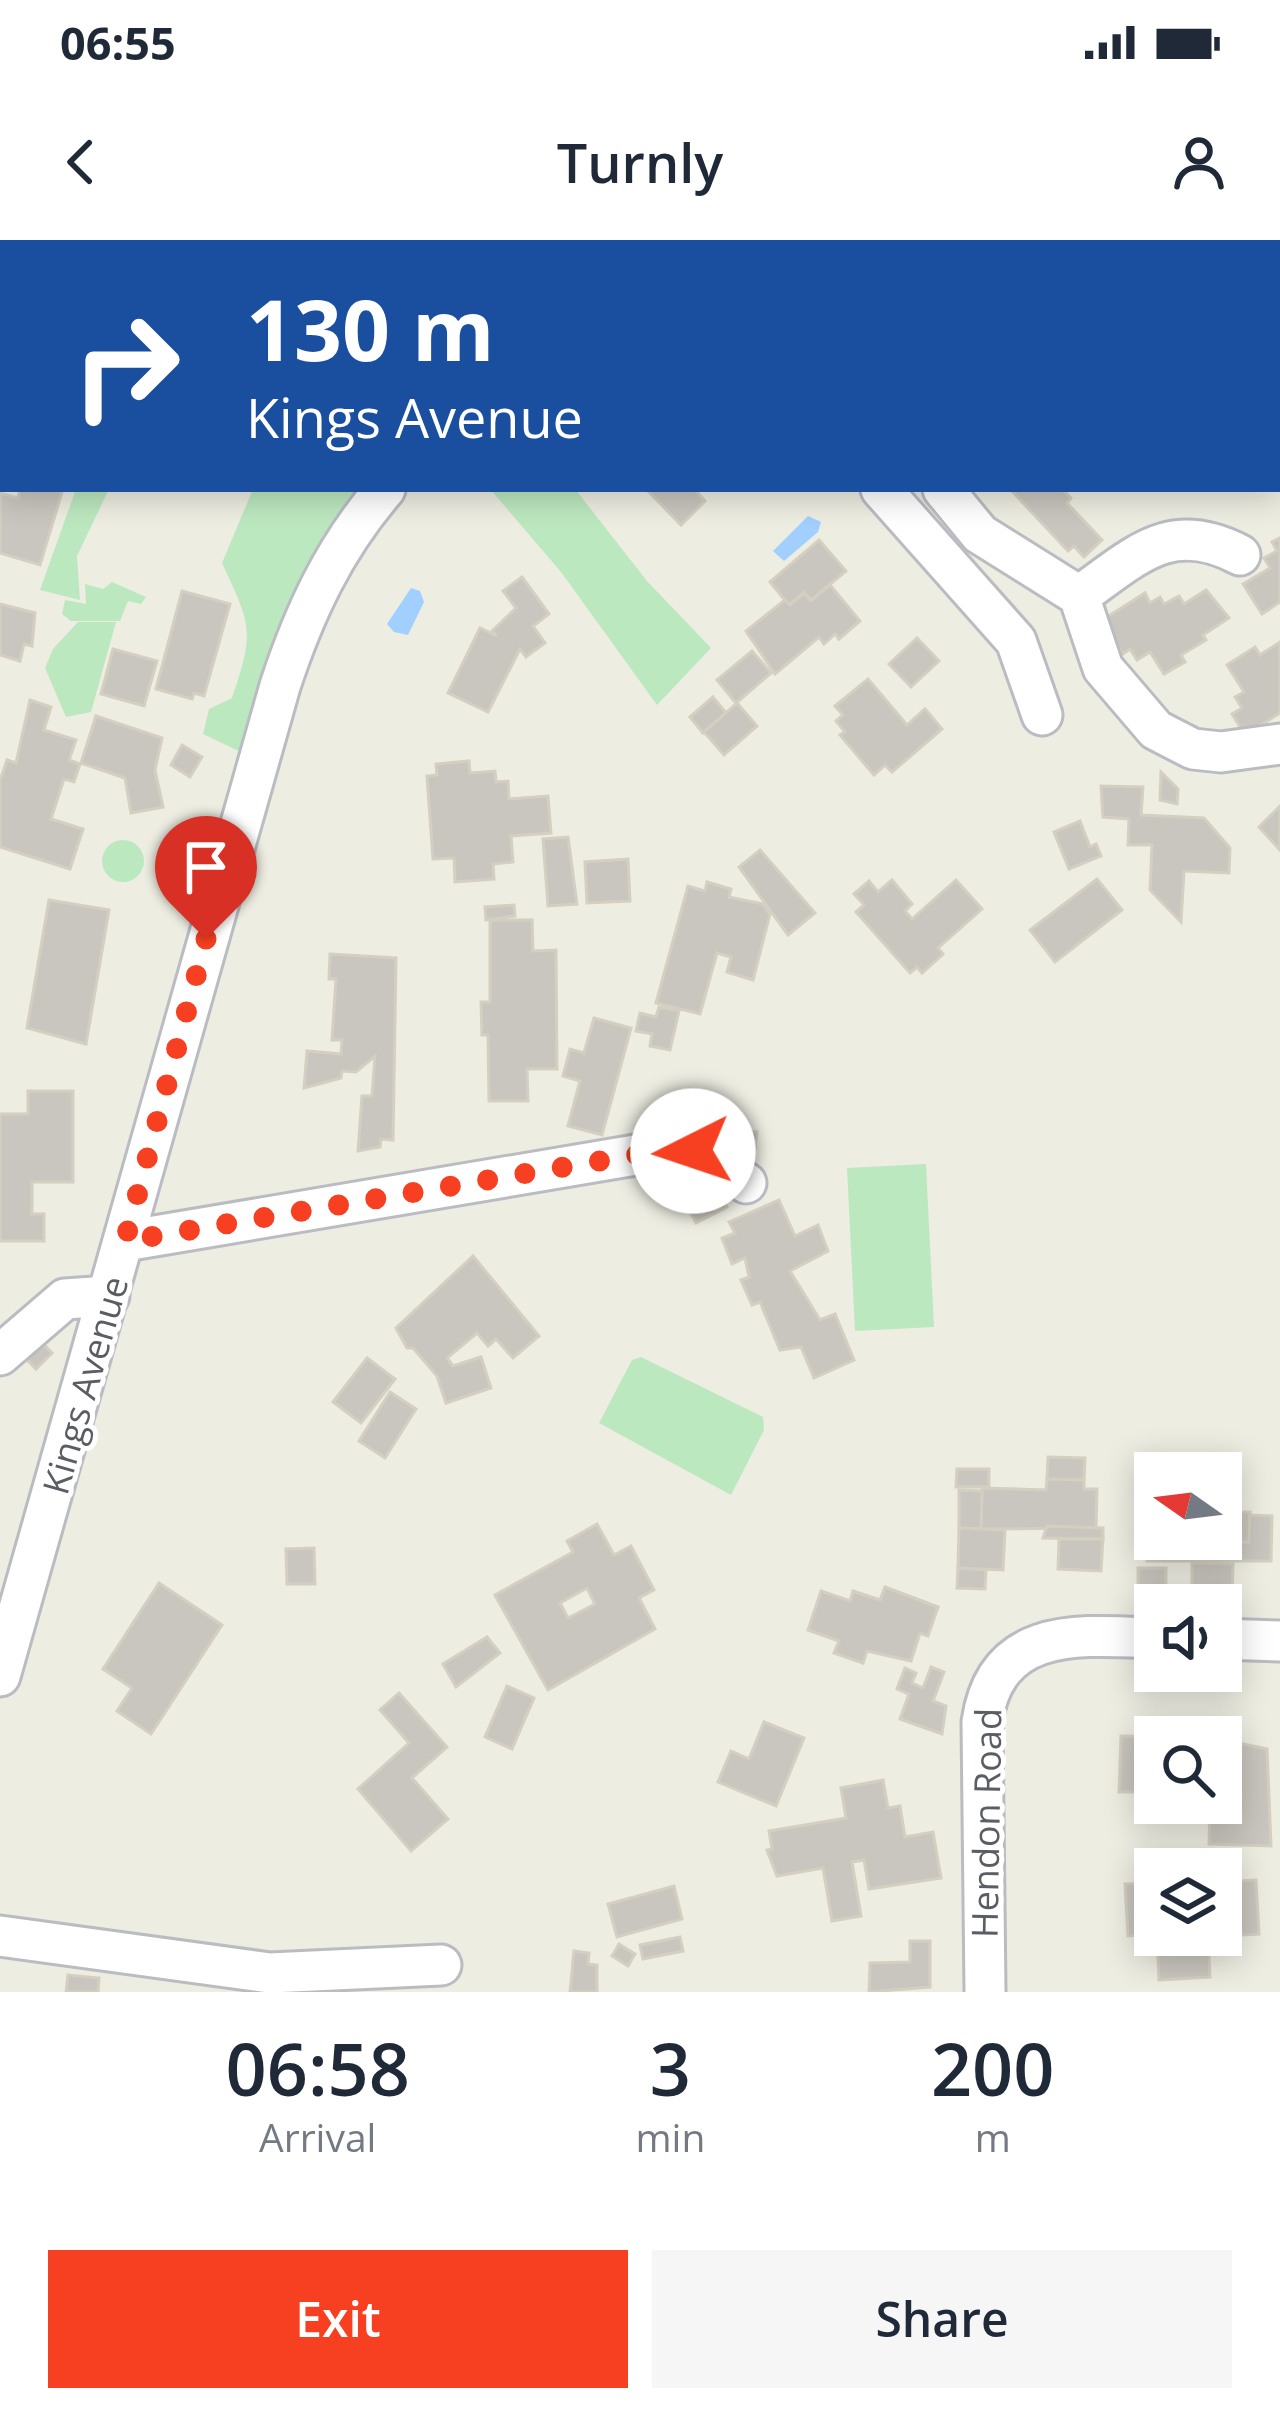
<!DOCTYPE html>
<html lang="en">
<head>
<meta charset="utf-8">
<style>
	body { margin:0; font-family:"Open Sans",sans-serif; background:#f6f6f7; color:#1f2937; height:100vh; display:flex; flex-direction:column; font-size:45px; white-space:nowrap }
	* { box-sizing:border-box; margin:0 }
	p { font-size:39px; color:#747a83 }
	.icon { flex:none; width:66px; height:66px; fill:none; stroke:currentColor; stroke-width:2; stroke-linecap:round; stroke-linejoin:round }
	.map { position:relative; height:1752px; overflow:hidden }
	.sheet { display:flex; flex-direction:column; background:#fff; flex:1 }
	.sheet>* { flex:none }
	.guide { position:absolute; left:0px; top:0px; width:1281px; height:252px; box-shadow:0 6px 30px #0003; background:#1a4fa0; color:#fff; overflow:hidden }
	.needle { width:78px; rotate:284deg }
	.tools { position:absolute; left:1134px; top:1212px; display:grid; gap:24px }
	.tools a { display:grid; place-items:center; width:108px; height:108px; border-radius:0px; background:#fff; box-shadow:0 6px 30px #0003; font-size:60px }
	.pin { position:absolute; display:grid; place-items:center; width:102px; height:102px; color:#fff; margin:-123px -51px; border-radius:50% 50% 50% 0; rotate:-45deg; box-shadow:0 0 12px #0007 }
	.pin .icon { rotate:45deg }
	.me { position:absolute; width:132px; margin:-66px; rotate:266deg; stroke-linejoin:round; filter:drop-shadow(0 0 9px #0008) }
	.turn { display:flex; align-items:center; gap:42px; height:252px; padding:0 48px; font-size:54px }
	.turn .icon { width:156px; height:156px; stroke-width:2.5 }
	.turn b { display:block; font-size:84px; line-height:102px }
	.eta { display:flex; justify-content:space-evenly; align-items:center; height:204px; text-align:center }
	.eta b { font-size:72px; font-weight:600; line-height:84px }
	.primary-button { display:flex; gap:24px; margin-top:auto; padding:24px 48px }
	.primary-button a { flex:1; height:138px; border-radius:0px; background:#f64021; color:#fff; font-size:48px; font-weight:600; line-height:138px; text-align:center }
	.primary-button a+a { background:#f6f6f7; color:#1f2937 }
	.status { display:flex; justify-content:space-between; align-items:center; height:84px; padding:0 60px; background:#fff; direction:ltr }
	.status svg { height:33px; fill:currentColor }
	header { display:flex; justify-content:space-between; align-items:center; height:156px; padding:0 48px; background:#fff; font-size:54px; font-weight:600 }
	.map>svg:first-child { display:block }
</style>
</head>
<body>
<div class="status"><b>06:55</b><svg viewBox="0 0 49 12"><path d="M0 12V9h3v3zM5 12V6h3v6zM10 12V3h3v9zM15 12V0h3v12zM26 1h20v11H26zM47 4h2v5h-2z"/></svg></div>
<header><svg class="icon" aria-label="back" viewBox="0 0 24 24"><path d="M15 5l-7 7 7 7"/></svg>Turnly<svg class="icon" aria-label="person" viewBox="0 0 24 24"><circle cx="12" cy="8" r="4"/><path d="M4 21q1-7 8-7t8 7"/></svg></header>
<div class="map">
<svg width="1280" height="1752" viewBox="0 0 1280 1752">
	<rect width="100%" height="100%" fill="#eeede2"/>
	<!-- green -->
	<g fill="#bce8bf">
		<polygon points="76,249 109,249 77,316 80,360 40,350"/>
		<path d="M253,249H360L245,514L203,494L209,469L232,458C255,390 251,386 222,323Z"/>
		<polygon points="490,249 575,249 647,341 711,408 657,465 561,332"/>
		<polygon points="112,342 146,357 141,364 128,361 120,381 71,381 62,374 65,360 86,364 85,344 103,349"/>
		<polygon points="78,382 116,382 91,472 66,477 45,428 53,409"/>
		<circle cx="123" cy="621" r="21"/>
		<polygon points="926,924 934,1087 855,1091 847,928"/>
		<polygon points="641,1117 763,1177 764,1190 731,1255 599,1183 632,1120"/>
	</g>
	<!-- water -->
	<g fill="#a1cfff">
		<polygon points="808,276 821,282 818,292 784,321 773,311"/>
		<polygon points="411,348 420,351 424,362 408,395 394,392 387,384"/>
	</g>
	<!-- building -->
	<g fill="#c9c6bf" stroke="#d4cfc0" stroke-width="3" fill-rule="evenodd">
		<polygon points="20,249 63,249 40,325 0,313 0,253 18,258"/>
		<polygon points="646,249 694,249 705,261 681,285"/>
		<polygon points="1010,249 1062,249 1071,258 1067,263 1102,300 1084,317 1074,306 1068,311"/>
		<polygon points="1280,298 1280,362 1262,374 1243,344 1270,328 1264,318 1277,311 1272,302"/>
		<polygon points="819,300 846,331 811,360 804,352 789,365 770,342"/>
		<polygon points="522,337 549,374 533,386 545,403 526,417 520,409 488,472 448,453 480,388 497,396 492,391 516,368 503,351"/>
		<polygon points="830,345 860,381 839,399 835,394 824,404 819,397 775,434 746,391 785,360 790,365 804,353 811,361"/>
		<polygon points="1206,350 1229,378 1203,395 1206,400 1181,415 1185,422 1164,434 1150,412 1137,420 1130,409 1123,414 1101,381 1145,353 1150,363 1160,357 1164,364 1179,356 1184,364"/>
		<polygon points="182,351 230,364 204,456 194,453 192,459 156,449"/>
		<polygon points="0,364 35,373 32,406 24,404 20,421 0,415"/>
		<polygon points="917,398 939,421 911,447 889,424"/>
		<polygon points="1280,402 1280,473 1245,495 1232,474 1242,468 1235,457 1244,452 1227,425 1255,407 1260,415"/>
		<polygon points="113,409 157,421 144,466 101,454"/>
		<polygon points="752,411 771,433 736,463 717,440"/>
		<polygon points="868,439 907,485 925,469 942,489 892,532 885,525 874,535 840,495 845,492 836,481 843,475 835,466"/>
		<polygon points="713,457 726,473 703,493 690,477"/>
		<polygon points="30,460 51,467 44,490 76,500 69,520 80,524 74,542 64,539 51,579 83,589 70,629 0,607 0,541 7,520 16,523"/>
		<polygon points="737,463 757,486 724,515 704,492"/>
		<polygon points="96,476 162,498 155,530 163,567 131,573 125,538 81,523"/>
		<polygon points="182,505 202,517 190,537 171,525"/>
		<polygon points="469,521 470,533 495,531 496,542 508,541 509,559 548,556 551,593 511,596 513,622 493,624 494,639 455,642 454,618 433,619 427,536 437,535 436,524"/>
		<polygon points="1161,532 1178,549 1177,564 1160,560"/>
		<polygon points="1101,546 1143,547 1141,575 1204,578 1230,608 1229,633 1184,631 1181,682 1150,650 1152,605 1128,605 1129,579 1103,577"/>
		<polygon points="1280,566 1280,610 1259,587"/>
		<polygon points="1080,581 1090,607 1096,604 1101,616 1069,629 1054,592"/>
		<polygon points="568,597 577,664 548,666 543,599"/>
		<polygon points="760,610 815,673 788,695 739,627"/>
		<polygon points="628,619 630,661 587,663 585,622"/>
		<polygon points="1097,639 1122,670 1055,722 1030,690"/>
		<polygon points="892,640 912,664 905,671 912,679 956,640 982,669 938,708 943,714 922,733 917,727 910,733 856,672 864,665 854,654 869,641 878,652"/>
		<polygon points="707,642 731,649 729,657 763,664 770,674 753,740 727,732 731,717 717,713 700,774 656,763 688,646 705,651"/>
		<polygon points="49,660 109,670 86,804 27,788"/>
		<polygon points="514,665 515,676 486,680 485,667"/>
		<polygon points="490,680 532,680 533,711 556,710 557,829 527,829 528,861 489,861 488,795 482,795 481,762 490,762"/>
		<polygon points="330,714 396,718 393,900 381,899 380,907 358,911 362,856 372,856 375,816 356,832 342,831 341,838 304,848 307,811 341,814 342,800 332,800 336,739 329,739"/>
		<polygon points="659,767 679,771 670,810 650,806 652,794 636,791 640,773 656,777"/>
		<polygon points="594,778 631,788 602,895 568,886 580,841 563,836 570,809 584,813"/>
		<polygon points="28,851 73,851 73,942 32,942 32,974 44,974 44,1001 0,1001 0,874 28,874"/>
		<polygon points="727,888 757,892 754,915 724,910"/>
		<polygon points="709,931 727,967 696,983 677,947"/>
		<polygon points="779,960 795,996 818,985 828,1011 790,1031 820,1080 835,1074 854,1120 814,1138 801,1107 780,1110 760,1062 752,1065 741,1040 749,1037 745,1018 732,1024 722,998 735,993 729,982"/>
		<polygon points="473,1016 539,1096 513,1118 496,1099 488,1106 477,1093 447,1118 453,1126 481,1117 491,1148 446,1163 437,1136 413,1108 407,1108 396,1088"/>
		<polygon points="19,1078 52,1113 36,1129 2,1094"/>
		<polygon points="367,1118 395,1139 361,1183 333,1162"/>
		<polygon points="390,1152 416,1169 385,1218 359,1201"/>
		<polygon points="1048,1217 1085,1218 1084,1240 1047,1239"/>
		<polygon points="957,1229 989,1229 989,1247 956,1247"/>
		<polygon points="1047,1239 1084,1240 1084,1249 1097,1249 1096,1288 981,1289 982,1248 1046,1250"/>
		<polygon points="959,1250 982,1251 981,1289 959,1288"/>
		<polygon points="1154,1267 1155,1299 1221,1299 1221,1283 1237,1284 1237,1302 1249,1302 1249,1275 1272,1276 1271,1321 1147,1321"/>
		<polygon points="1221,1272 1250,1272 1249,1302 1237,1302 1237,1284 1221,1283"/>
		<path d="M597,1284L614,1315L631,1306L654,1350L639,1358L655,1389L548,1450L495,1355L573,1312L567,1301ZM587,1348L595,1364L568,1378L560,1363Z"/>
		<polygon points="1047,1286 1103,1288 1103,1299 1043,1298"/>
		<polygon points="959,1288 1005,1290 1003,1330 958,1328"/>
		<polygon points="1059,1299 1103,1299 1101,1331 1058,1329"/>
		<polygon points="314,1308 315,1344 287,1344 286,1309"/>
		<polygon points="1192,1323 1233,1324 1232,1356 1192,1354"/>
		<polygon points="958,1328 986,1330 985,1349 957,1348"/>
		<rect x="1138" y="1328" width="28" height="20"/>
		<polygon points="159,1343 222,1385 151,1494 117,1471 132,1448 103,1429"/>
		<polygon points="885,1347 938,1367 928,1396 920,1393 911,1421 867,1411 863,1423 834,1413 839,1401 808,1390 821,1351 850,1361 853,1351 880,1360"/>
		<polygon points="487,1397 500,1413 456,1447 443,1424"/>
		<polygon points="931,1427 944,1432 933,1461 946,1466 942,1494 900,1479 909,1454 897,1449 905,1428 916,1433 912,1443 923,1448"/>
		<polygon points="507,1446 534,1458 512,1509 485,1497"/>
		<polygon points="399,1453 447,1507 412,1538 448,1579 411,1611 358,1549 409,1503 380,1470"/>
		<polygon points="764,1482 804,1498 776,1566 718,1542 731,1511 749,1519"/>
		<polygon points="1121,1496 1186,1497 1155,1497 1155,1563 1174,1563 1173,1569 1142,1569 1142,1552 1119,1552"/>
		<polygon points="1234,1502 1267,1509 1271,1606 1209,1604 1210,1563 1232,1563"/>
		<polygon points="883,1540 888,1568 900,1566 905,1597 933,1592 941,1638 869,1649 864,1620 852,1622 861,1676 832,1681 823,1628 777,1636 767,1610 772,1609 769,1591 846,1578 841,1548"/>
		<polygon points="1256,1640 1259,1694 1225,1696 1221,1642"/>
		<polygon points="1155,1643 1155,1694 1128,1696 1125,1644"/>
		<polygon points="674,1646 682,1679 617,1697 608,1664"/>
		<polygon points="1157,1695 1208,1695 1210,1737 1159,1740"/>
		<polygon points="680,1697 683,1711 643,1719 640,1705"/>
		<polygon points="910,1701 930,1701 930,1747 869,1752 870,1723 910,1722"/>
		<polygon points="619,1704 635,1714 628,1726 612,1716"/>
		<polygon points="574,1711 589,1713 588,1724 597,1725 597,1752 570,1752"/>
		<polygon points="68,1735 99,1738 98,1752 66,1752"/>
	</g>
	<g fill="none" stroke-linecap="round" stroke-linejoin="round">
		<!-- minor casing -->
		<g stroke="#babcc2" stroke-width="45">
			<g id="minor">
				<polyline points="904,1 907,3"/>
				<polyline points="675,3 678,0"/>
				<polyline points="881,249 1016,401 1042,475"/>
				<polyline points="943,249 980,294 1079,356 1103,428 1156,490 1193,509 1221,512 1280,504"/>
				<path d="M1079,356C1136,316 1170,278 1240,315"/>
				<polyline points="125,1001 671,909 705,916 746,943"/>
				<polyline points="0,1115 65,1059 109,1056"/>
				<polyline points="1221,1399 1280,1401"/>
				<path d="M0,1436L280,446C304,373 334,308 385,249"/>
				<polyline points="0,1696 270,1733 441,1725"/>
				<path d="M985,1752L982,1482C996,1386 1078,1395 1155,1398"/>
			</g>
		</g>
		<!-- minor -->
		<use href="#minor" stroke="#fff" stroke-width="39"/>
	</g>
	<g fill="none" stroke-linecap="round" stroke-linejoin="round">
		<!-- route -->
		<polyline stroke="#f64021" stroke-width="21" stroke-dasharray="0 37.8" points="206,699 125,1001 671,909 693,911"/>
	</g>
	<g text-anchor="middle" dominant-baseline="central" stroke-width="10" stroke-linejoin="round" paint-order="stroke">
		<!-- street labels -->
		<g font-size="36" fill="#5a5e64" stroke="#fff">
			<text transform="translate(85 1145) rotate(-74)">Kings Avenue</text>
			<text transform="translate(986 1583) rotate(-89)">Hendon Road</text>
		</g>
	</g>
</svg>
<div class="tools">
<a><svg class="needle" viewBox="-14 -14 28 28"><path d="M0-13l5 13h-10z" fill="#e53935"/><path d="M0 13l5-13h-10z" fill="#747a83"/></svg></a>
<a><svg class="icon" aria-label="sound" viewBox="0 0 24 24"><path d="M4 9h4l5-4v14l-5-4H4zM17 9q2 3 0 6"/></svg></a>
<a><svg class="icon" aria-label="search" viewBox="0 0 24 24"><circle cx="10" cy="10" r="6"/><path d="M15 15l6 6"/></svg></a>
<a><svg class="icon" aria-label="layers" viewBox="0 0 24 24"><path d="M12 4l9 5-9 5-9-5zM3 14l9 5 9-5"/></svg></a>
</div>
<div class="pin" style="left:206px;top:699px;background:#d93025"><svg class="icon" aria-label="arrive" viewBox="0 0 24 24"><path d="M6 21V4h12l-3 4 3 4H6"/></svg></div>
<svg class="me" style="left:693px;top:911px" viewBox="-20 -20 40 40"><circle r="19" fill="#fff"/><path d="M0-13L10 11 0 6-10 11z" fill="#f64021"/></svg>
<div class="guide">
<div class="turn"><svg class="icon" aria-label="right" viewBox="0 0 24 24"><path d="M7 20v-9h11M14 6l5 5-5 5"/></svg><div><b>130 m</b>Kings Avenue</div></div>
</div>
</div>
<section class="sheet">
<div class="eta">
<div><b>06:58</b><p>Arrival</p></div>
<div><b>3</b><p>min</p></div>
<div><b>200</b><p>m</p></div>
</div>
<div class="primary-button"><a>Exit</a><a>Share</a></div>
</section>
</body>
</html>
